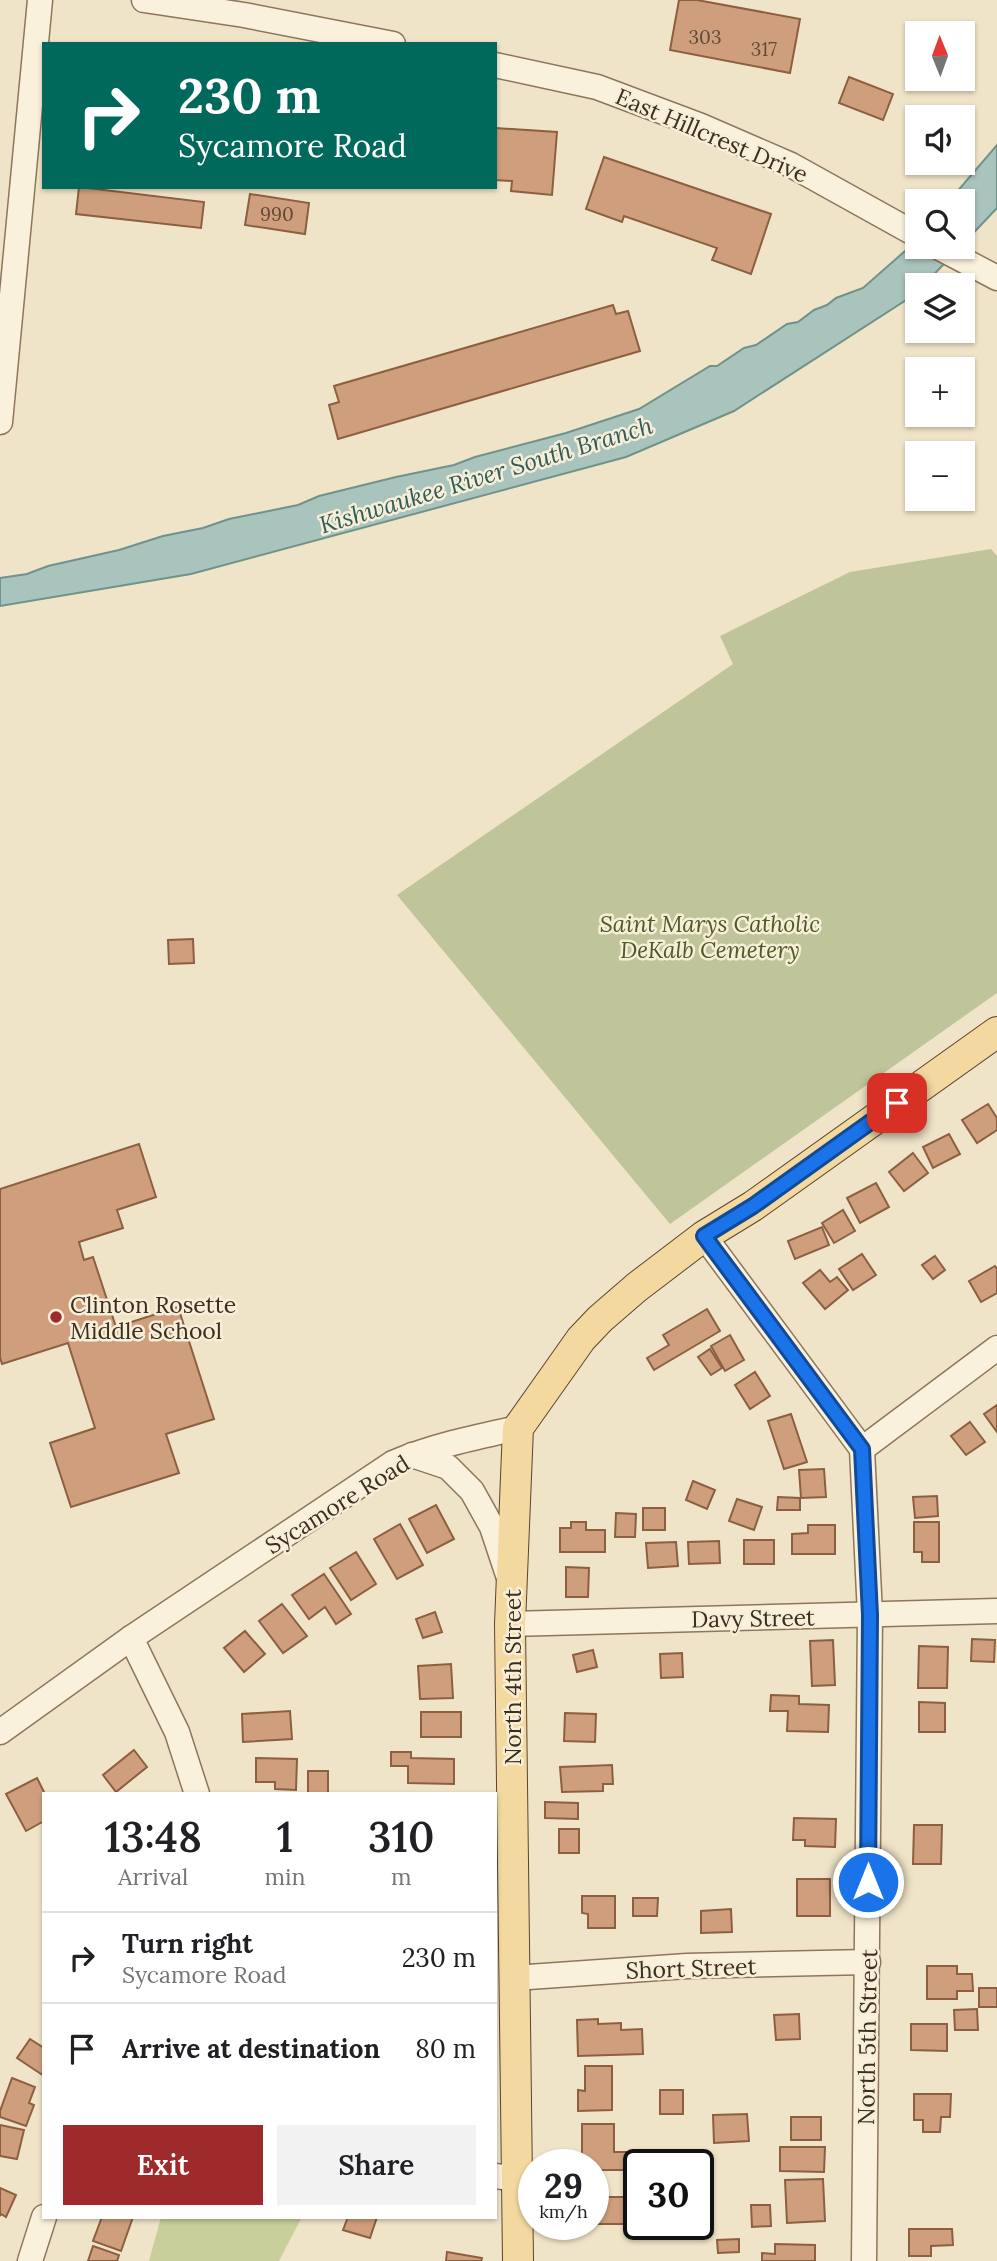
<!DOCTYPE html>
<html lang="en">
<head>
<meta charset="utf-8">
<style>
	body { margin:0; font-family:Lora,serif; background:#f2f2f2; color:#202124; height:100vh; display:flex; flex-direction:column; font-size:26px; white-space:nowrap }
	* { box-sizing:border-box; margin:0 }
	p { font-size:23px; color:#757577 }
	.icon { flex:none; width:38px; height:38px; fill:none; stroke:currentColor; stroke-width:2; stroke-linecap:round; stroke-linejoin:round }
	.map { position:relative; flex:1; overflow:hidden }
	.drawer { position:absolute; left:42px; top:1792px; width:455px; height:427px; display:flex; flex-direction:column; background:#fff; border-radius:0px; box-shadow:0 2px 5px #0004 }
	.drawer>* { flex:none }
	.guide { position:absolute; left:42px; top:42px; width:455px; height:147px; border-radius:0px; box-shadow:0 2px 5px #0004; background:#00695c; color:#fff; overflow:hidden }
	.needle { width:46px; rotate:359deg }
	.controls { position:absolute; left:905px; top:21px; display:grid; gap:14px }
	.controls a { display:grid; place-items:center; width:70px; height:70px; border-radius:0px; background:#fff; box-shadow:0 2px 5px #0004; font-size:35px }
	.speed { position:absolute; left:518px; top:2149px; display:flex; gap:14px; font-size:35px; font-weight:700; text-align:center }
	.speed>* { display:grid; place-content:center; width:91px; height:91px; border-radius:50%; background:#fff; box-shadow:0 2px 5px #0004; line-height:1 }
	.speed small { font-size:18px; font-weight:400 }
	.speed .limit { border:4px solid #111; border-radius:10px; background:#fff; color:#111 }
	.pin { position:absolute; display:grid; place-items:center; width:60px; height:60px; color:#fff; margin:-30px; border-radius:14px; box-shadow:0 4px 10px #0006 }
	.me { position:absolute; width:77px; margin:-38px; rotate:0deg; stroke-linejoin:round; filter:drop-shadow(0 0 5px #0008) }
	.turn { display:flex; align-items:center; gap:24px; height:147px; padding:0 21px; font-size:32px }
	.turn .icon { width:91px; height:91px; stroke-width:2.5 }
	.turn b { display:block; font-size:49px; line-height:60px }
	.eta { display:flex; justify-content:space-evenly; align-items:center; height:119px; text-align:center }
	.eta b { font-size:42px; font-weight:600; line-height:49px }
	.button { display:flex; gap:14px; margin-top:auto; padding:14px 21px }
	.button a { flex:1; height:80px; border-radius:0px; background:#9e2a2b; color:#fff; font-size:28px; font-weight:600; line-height:80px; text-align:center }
	.button a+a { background:#f2f2f2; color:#202124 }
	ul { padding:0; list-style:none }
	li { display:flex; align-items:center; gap:21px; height:91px; padding:0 21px; border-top:2px solid #e0e0e0 }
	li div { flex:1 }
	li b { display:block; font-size:26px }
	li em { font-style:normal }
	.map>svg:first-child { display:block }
</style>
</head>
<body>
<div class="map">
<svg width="997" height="2261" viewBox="0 0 997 2261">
	<rect width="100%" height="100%" fill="#f0e4c8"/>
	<!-- green -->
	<polygon fill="#c9cf9b" points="161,2217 302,2217 279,2261 149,2261"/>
	<!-- cemetery -->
	<polygon fill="#bfc49a" points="991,549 997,556 997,993 670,1224 397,895 733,664 720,636 850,572"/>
	<!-- water -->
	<g fill="#a9c4bc" stroke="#6f938a" stroke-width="2">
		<polygon points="997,145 997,208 963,244 962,201 949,201"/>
		<polygon points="913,244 917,247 960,247 924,285 917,285 917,293 734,411 626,457 191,574 0,606 0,578 27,574 48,566 119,550 163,536 203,528 229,519 298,505 319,496 396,477 454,465 475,457 566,433 639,409 710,366 717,366 744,348 756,345 787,324 798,322 814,310 827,305 836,298 863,288"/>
	</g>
	<!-- building -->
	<g fill="#cf9f7d" stroke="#8d5f41" stroke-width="2">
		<polygon points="679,0 697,0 800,19 790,73 670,50"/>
		<polygon points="849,77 893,94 883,120 839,103"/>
		<polygon points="495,128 557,132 552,195 511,191 512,181 495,180"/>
		<polygon points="604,157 771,214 751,274 712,260 717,248 624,216 622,222 586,209"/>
		<polygon points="79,187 204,202 201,228 76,214"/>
		<polygon points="250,194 309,203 305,234 245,225"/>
		<polygon points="613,305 616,314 628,311 640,351 338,439 329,405 339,402 334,386"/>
		<polygon points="193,939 194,963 169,964 168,940"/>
		<polygon points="988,1104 997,1118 997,1130 977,1143 962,1120"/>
		<polygon points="949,1134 960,1154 933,1168 923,1147"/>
		<polygon points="139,1144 156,1197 117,1210 123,1228 79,1242 84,1260 93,1257 116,1327 178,1307 214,1419 166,1434 179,1473 71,1507 50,1443 95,1428 68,1343 2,1364 0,1357 0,1189"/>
		<polygon points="913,1153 928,1173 904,1191 889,1172"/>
		<polygon points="876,1183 889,1207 860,1223 847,1198"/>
		<polygon points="843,1210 855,1231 834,1243 822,1223"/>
		<polygon points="822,1227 829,1245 795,1259 788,1241"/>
		<polygon points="862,1254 876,1275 853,1290 839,1269"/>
		<polygon points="935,1256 945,1270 933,1279 922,1265"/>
		<polygon points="995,1266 997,1269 997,1293 981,1302 969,1281"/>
		<polygon points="820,1270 830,1282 837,1277 848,1290 825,1309 803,1283"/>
		<polygon points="707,1309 720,1331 654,1370 647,1358 669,1345 663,1335"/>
		<polygon points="730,1335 744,1360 725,1371 711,1346"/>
		<polygon points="710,1349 722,1368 711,1375 698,1357"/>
		<polygon points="755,1372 770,1396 750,1409 735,1385"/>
		<polygon points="997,1405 997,1432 984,1414"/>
		<polygon points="791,1414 807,1462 784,1469 768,1421"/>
		<polygon points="970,1422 985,1442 966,1455 951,1436"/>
		<polygon points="824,1469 826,1497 801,1498 799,1470"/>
		<polygon points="693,1481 715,1490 707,1509 686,1500"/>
		<polygon points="937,1496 938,1516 915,1518 913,1497"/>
		<polygon points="778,1497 800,1498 800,1510 777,1510"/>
		<polygon points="737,1499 762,1507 754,1530 729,1521"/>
		<polygon points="436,1505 454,1539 427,1553 409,1519"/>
		<rect x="643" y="1508" width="22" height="22"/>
		<polygon points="616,1513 636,1514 635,1537 615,1537"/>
		<polygon points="571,1522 586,1522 586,1530 605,1530 605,1552 560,1552 560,1528 571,1528"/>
		<polygon points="914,1522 939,1522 939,1562 922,1562 922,1552 914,1552"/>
		<polygon points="400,1524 423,1565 397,1579 374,1539"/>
		<polygon points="808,1525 835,1525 835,1554 792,1554 792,1534 808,1533"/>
		<rect x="744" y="1540" width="30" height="24"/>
		<polygon points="719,1541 720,1563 689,1564 688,1542"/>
		<polygon points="676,1542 678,1566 648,1568 646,1543"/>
		<polygon points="356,1552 376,1584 351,1600 330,1568"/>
		<polygon points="566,1567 589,1568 588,1597 566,1597"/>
		<polygon points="324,1574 351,1614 336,1624 325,1607 309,1619 292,1595"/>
		<polygon points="282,1604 307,1636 283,1653 259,1621"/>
		<polygon points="435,1612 442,1632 423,1638 416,1619"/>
		<polygon points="245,1631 265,1654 244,1672 224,1648"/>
		<polygon points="972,1639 995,1640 994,1662 971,1661"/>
		<polygon points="833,1640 835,1685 812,1686 810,1641"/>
		<polygon points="919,1646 948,1647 947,1688 918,1688"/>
		<polygon points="593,1650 597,1667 577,1672 573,1655"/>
		<polygon points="682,1653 683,1677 661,1678 660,1654"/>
		<polygon points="451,1664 453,1698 420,1699 418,1666"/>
		<polygon points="771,1695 799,1696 799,1704 829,1705 828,1732 787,1731 788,1711 770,1711"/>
		<polygon points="919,1702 945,1703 945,1732 919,1732"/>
		<polygon points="290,1711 292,1739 243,1742 242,1714"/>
		<rect x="421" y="1712" width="40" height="25"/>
		<polygon points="565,1713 596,1714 595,1742 564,1741"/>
		<polygon points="134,1750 147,1767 116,1792 103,1775"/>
		<polygon points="391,1752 411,1752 411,1758 454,1759 454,1784 408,1783 408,1766 391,1766"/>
		<polygon points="256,1758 297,1759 296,1790 275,1789 275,1782 256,1782"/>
		<polygon points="612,1765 613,1784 603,1784 603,1791 562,1792 560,1767"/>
		<rect x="308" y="1771" width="20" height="23"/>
		<polygon points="37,1778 45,1794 44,1821 26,1831 6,1794"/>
		<polygon points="545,1802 578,1803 578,1819 545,1818"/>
		<polygon points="794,1818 836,1819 835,1847 805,1846 805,1840 793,1840"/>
		<polygon points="914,1825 942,1825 941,1864 913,1864"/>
		<rect x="559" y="1829" width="20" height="24"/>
		<rect x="797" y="1879" width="33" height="37"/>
		<polygon points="582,1896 615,1896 615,1928 588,1928 588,1914 582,1913"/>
		<polygon points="633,1898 658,1898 657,1916 633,1916"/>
		<polygon points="731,1909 732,1932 701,1933 701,1911"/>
		<polygon points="927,1966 957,1966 957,1974 972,1974 973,1991 957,1991 957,1999 927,1999"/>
		<rect x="979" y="1988" width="18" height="19"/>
		<polygon points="977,2009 978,2030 955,2030 954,2010"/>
		<polygon points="799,2014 800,2039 776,2040 774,2015"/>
		<polygon points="598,2019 598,2024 621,2023 621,2030 642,2029 643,2054 578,2056 577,2020"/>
		<polygon points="911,2024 947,2024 947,2051 911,2050"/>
		<polygon points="30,2039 44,2048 44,2076 17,2058"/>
		<polygon points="585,2066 612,2066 612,2110 578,2111 578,2090 585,2091"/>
		<polygon points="12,2078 35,2087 29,2103 34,2105 26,2126 0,2117 0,2111"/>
		<rect x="660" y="2090" width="23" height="24"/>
		<polygon points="914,2094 951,2094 950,2117 941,2117 940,2132 923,2132 923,2120 914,2120"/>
		<polygon points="747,2114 749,2141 714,2143 713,2115"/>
		<rect x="791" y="2117" width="30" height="23"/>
		<polygon points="582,2124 614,2124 614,2152 630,2152 630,2170 593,2170 593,2165 582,2165"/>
		<polygon points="0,2125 24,2130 17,2159 0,2156"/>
		<polygon points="780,2147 825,2147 824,2172 780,2171"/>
		<polygon points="823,2179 825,2221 787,2223 785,2180"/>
		<polygon points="0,2188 16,2195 6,2217 1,2214 0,2216"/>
		<polygon points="593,2197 630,2197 629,2224 593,2224"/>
		<polygon points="751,2205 770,2205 771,2226 752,2227"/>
		<polygon points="102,2217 133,2217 121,2251 93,2241"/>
		<polygon points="348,2217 377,2217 370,2238 343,2230"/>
		<polygon points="909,2229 952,2229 953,2245 931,2246 931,2256 909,2256"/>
		<polygon points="739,2239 739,2252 718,2253 717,2240"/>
		<polygon points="775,2244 815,2245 815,2261 762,2261 762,2253 775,2254"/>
		<polygon points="93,2246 119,2255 117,2261 88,2261"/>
		<polygon points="447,2252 482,2258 481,2261 446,2261"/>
	</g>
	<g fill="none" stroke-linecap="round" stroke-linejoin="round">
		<!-- minor casing -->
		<g stroke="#8d765c" stroke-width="27">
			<g id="minor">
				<polyline points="144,0 244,15 393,44"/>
				<polyline points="495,65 597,87 701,126 791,165 917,235"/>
				<polyline points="938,247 997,278"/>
				<polyline points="0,422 40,0"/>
				<polyline points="704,1236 862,1449 870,1615 864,2261"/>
				<polyline points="862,1449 997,1348"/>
				<polyline points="412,1455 448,1467 472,1491 492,1527 508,1575"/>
				<polyline points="510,1624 997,1611"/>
				<polyline points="131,1638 177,1732 197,1794"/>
				<path d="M0,1732L131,1638L393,1463C433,1446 476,1437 518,1428"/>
				<polyline points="514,1978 687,1966 868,1962"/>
				<polyline points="495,2176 518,2179"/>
				<polyline points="30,2261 44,2217"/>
			</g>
		</g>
		<!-- major casing -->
		<g stroke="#5b4430" stroke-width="32">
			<polyline id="major" points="518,2261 510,1624 518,1428 581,1339 600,1319 637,1287 704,1236 753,1206 997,1032"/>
		</g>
		<!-- minor -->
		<use href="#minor" stroke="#faf1dc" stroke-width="24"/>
		<!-- major -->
		<use href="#major" stroke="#f3d9a0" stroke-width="30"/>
	</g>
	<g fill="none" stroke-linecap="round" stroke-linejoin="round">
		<!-- route casing -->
		<g stroke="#114b97" stroke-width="18">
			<polyline id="route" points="868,1882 870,1615 862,1449 704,1236 753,1206 897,1103"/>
		</g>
		<!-- route -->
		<use href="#route" stroke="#1a73e8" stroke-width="12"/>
	</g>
	<!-- markers -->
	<circle fill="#9e2a2b" stroke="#f7eed8" stroke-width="2.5" cx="56" cy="1317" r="7"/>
	<g text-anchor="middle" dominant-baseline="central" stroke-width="5" stroke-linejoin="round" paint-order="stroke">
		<!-- number labels -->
		<g font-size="19" fill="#624a37">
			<text x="705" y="37">303</text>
			<text x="764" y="49">317</text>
			<text x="277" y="214">990</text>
		</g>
		<!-- street labels -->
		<g font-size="23" fill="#3d2e20" stroke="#f7eed8">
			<text transform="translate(712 135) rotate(23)">East Hillcrest Drive</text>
			<text transform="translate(337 1504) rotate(-32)">Sycamore Road</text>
			<text transform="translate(753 1618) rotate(-1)">Davy Street</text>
			<text transform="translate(512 1677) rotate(-90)">North 4th Street</text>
			<text transform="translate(691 1968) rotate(-2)">Short Street</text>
			<text transform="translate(867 2037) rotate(-89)">North 5th Street</text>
		</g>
		<!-- park labels -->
		<g font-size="23" font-style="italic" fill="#4d5a26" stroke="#f7eed8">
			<text x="710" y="923">Saint Marys Catholic<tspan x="710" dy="26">DeKalb Cemetery</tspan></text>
		</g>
		<!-- poi labels -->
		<g font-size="23" fill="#3d2e20" stroke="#f7eed8" text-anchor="start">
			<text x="70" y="1304">Clinton Rosette<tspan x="70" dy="26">Middle School</tspan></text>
		</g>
		<!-- water labels -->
		<g font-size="24" font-style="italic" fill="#2f5d5a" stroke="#f7eed8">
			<text transform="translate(486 475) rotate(-17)">Kishwaukee River South Branch</text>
		</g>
	</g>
</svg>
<div class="controls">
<a><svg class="needle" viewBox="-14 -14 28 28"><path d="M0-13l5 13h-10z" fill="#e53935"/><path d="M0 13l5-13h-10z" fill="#757577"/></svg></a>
<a><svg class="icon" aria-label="sound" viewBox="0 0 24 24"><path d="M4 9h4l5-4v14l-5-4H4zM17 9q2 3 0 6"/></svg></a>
<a><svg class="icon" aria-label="search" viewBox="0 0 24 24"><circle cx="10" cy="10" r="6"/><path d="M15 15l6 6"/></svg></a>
<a><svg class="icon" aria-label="layers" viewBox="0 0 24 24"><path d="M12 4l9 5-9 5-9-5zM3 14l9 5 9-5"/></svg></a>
<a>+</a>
<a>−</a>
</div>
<div class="speed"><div>29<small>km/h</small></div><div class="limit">30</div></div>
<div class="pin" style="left:897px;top:1103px;background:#d93025"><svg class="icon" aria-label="arrive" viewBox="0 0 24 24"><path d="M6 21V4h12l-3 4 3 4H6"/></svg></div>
<svg class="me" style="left:868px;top:1882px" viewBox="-20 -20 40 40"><circle r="17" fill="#1a73e8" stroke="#fff" stroke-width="3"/><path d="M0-11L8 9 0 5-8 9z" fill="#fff"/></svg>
<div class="guide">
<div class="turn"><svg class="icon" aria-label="right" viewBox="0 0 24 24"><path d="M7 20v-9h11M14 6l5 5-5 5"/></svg><div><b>230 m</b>Sycamore Road</div></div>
</div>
<section class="drawer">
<div class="eta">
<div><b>13:48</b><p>Arrival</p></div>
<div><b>1</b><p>min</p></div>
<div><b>310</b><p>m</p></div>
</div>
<ul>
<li><svg class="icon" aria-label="right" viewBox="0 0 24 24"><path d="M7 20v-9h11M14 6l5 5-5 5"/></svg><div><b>Turn right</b><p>Sycamore Road</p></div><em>230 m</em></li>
<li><svg class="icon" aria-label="arrive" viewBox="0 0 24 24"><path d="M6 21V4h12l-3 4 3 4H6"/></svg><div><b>Arrive at destination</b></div><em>80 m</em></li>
</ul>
<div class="button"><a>Exit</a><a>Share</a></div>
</section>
</div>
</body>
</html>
